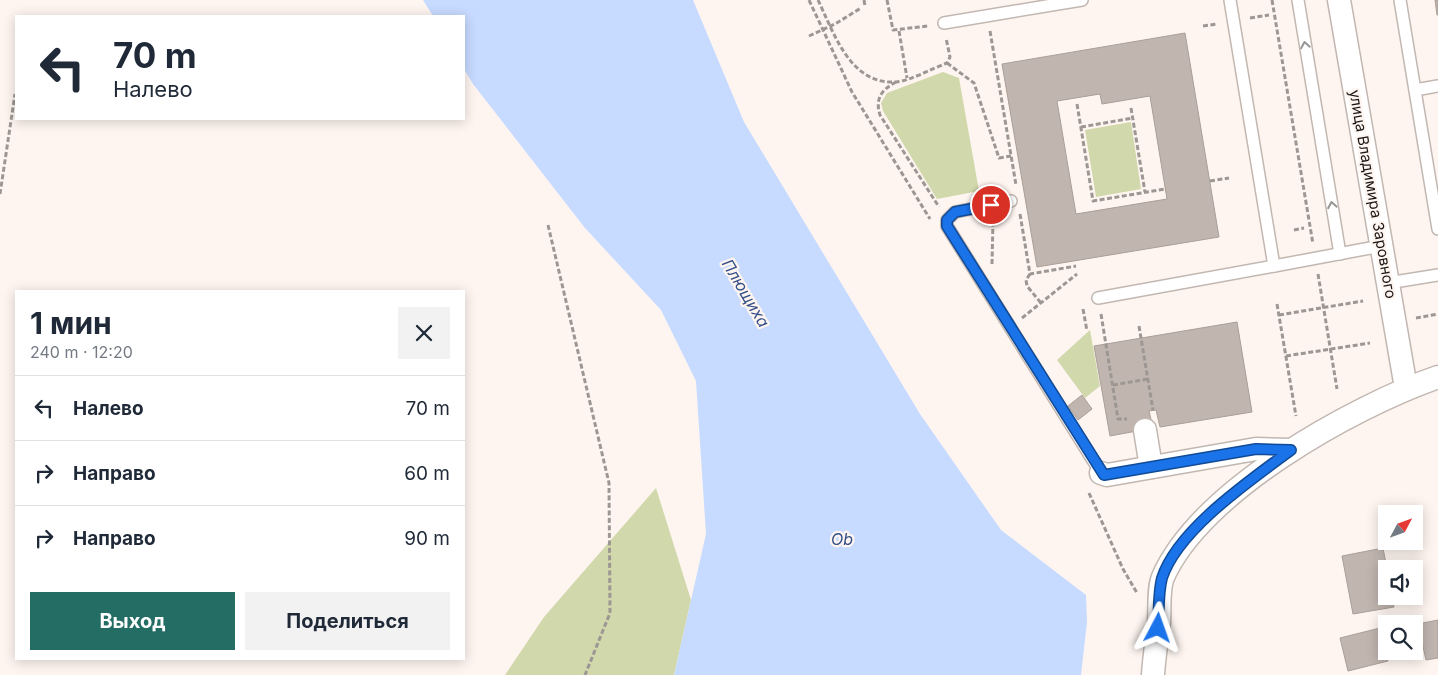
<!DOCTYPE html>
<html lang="ru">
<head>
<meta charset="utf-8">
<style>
	body { margin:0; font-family:Inter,sans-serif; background:#f2f2f3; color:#1f2937; height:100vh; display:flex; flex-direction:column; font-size:19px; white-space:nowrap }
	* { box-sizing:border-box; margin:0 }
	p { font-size:16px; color:#747a83 }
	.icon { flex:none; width:28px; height:28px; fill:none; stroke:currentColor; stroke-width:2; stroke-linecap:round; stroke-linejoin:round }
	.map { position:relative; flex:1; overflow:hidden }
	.sheet { position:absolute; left:15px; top:290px; width:450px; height:370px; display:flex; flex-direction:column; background:#fff; border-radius:0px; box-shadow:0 2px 12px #0003 }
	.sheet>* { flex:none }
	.guide { position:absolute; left:15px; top:15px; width:450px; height:105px; border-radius:0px; box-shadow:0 2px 12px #0003; background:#fff; color:#1f2937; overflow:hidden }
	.needle { width:32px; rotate:49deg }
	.controls { position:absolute; left:1378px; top:505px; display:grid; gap:10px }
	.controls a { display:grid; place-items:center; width:45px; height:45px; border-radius:0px; background:#fff; box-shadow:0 2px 12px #0003; font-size:25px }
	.pin { position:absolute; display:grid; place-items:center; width:42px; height:42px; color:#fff; margin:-21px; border:2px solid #fff; border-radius:50%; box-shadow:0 1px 5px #0007 }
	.me { position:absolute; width:55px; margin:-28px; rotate:4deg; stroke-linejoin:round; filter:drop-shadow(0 0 4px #0008) }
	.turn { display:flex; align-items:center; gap:18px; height:105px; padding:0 15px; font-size:22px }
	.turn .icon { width:65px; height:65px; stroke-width:2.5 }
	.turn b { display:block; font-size:35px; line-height:42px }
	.round { display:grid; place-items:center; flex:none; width:52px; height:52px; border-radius:0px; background:#f2f2f3 }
	.head { display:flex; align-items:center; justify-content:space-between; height:85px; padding:0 15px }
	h1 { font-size:30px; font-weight:700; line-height:38px }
	.action { display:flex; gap:10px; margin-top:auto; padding:10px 15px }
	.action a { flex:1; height:58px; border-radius:0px; background:#246d65; color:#fff; font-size:20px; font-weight:700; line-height:58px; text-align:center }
	.action a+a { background:#f2f2f3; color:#1f2937 }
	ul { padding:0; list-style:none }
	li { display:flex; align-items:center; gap:15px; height:65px; padding:0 15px; border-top:1px solid #e0e1e3 }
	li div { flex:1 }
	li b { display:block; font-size:19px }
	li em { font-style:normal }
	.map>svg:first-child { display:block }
</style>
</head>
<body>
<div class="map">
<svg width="1438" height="675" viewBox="0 0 1438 675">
	<rect width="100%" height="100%" fill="#fef5f0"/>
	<!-- green -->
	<g fill="#d1d8ab">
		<polygon points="943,72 959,78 979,191 937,199 883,111 881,103 887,93"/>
		<polygon points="1131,122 1141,189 1096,197 1085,130"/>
		<polygon points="1090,330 1100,386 1085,398 1057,360"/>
		<polygon points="656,488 691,600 674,675 505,675 544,617"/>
	</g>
	<!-- water -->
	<polygon fill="#c7daff" points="423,0 693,0 744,122 920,414 1001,530 1086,595 1087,622 1081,675 674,675 706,534 696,381 661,310 585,228 473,84 464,69 464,16 433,16"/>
	<!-- building -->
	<g fill="#c0b5af" stroke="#a99f98" fill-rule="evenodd">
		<polygon points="1435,0 1438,0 1438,15 1437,15"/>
		<path d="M1185,33L1219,237L1037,267L1002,64ZM1100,94L1102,104L1150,96L1167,199L1076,214L1057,101Z"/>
		<polygon points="1237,322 1252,412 1160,427 1156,410 1149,411 1153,428 1110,436 1094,346"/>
		<polygon points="1082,395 1092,409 1078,420 1068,406"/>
		<polygon points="1383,548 1387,569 1386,596 1392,596 1394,607 1353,614 1342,556"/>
		<polygon points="1438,620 1438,658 1426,660 1418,624"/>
		<polygon points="1380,628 1388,661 1348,671 1340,638"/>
	</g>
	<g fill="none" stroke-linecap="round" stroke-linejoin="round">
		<!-- service casing -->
		<g stroke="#c2b7b1" stroke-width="14">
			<g id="service">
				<polyline points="1230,0 1274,266 1381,246"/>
				<polyline points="1298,0 1340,254"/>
				<polyline points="1400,0 1438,229"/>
				<polyline points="944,23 1082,0"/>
				<polyline points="1415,90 1438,86"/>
				<polyline points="1011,201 955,212 947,220 947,226 1101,473"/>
				<polyline points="1388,283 1438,275"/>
				<polyline points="1098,298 1274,266"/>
			</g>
		</g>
		<!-- minor casing -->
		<g stroke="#c2b7b1" stroke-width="25">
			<g id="minor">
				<polyline points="1339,0 1406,388"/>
				<polyline points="1145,430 1151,467"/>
				<polyline points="1101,473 1107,475 1256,449 1291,450"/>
				<path d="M1153,675C1154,657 1157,640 1159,622C1160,609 1158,589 1163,577C1201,491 1352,407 1438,377"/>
			</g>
		</g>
		<!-- path -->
		<g stroke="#9d9793" stroke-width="3" stroke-dasharray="5 2.5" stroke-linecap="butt">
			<polyline points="809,0 852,92 930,219"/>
			<path d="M818,0C834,33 850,85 896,82C910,81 933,68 947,63L950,57L946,38"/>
			<polyline points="864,0 865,6"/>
			<polyline points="887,0 893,30 928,26"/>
			<polyline points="1272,0 1313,244"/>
			<polyline points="1250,18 1269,15"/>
			<polyline points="1203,26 1217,24"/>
			<polyline points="899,31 907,78"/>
			<polyline points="990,31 1016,185"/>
			<polyline points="809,36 835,24 861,8"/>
			<polyline points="947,63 974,83 999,158 1011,156"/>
			<path d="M896,82C881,90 875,99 880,115L939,207"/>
			<polyline points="1077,104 1093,201 1165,189"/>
			<polyline points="1131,108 1145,192"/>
			<polyline points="1081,127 1133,118"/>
			<polyline points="1210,181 1229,178"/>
			<polyline points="0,194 15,94"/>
			<polyline points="1020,214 1030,274 1076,266"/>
			<polyline points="548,225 609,483 610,613 585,675"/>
			<polyline points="1294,230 1304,228"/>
			<polyline points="992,264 993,221"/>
			<polyline points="1030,274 1026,280 1027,286 1041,303"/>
			<polyline points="1318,274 1337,389"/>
			<polyline points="1277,304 1296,416"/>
			<polyline points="1083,309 1087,331"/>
			<polyline points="1101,314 1118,419 1127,419"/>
			<polyline points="1279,315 1363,301"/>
			<polyline points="1022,318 1077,274"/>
			<polyline points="1416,318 1438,314"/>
			<polyline points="1139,326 1153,410"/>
			<polyline points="1286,356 1370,343"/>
			<polyline points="1113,385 1148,379"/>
			<polyline points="1089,493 1123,569 1137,593"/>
		</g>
		<!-- service -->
		<use href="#service" stroke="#fff" stroke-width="11"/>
		<!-- minor -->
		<use href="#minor" stroke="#fff" stroke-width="22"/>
	</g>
	<!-- one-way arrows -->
	<defs><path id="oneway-chevron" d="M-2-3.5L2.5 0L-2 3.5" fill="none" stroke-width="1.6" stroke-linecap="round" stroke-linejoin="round" transform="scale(1.25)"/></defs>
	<g stroke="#979694">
		<use href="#oneway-chevron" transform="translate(1305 45) rotate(-100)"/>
		<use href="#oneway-chevron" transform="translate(1332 205) rotate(-100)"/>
	</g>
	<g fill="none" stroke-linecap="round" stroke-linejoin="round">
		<!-- route casing -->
		<g stroke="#114b97" stroke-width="12">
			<path id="route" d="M991,205L955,212L947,220V226L1104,475L1256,449L1291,450C1251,480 1178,529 1162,578C1158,593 1159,613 1158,628"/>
		</g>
		<!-- route -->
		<use href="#route" stroke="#1a73e8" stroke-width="9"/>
	</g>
	<g text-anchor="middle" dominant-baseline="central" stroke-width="4.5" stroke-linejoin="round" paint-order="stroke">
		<!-- street labels -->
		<g font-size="15" fill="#181512" stroke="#fef5f0">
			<text transform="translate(1373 194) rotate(80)">улица Владимира Заровного</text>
		</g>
		<!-- water labels -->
		<g font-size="16" font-style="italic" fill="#345088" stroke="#fef5f0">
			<text transform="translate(746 293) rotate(59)">Плющиха</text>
			<text x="842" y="539">Ob</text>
		</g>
	</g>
</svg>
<div class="controls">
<a><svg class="needle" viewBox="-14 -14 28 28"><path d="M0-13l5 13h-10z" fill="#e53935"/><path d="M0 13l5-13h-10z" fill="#747a83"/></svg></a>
<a><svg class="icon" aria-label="sound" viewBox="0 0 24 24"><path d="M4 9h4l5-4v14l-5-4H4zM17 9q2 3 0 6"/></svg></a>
<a><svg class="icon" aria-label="search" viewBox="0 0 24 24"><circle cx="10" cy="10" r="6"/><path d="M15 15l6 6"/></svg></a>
</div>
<div class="pin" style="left:991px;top:205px;background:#d93025"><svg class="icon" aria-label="arrive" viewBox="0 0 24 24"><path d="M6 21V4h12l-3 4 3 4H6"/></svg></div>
<svg class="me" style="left:1158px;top:628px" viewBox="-20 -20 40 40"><path d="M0-17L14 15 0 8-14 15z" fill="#1a73e8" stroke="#fff" stroke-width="4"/></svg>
<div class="guide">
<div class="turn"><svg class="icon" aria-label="left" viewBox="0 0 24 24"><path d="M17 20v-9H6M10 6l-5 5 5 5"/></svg><div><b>70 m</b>Налево</div></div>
</div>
<section class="sheet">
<div class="head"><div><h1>1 мин</h1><p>240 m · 12:20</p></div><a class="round"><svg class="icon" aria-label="close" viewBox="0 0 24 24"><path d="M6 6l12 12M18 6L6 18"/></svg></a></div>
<ul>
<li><svg class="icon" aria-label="left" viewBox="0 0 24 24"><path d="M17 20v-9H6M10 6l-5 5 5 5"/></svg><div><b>Налево</b></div><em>70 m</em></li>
<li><svg class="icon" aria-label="right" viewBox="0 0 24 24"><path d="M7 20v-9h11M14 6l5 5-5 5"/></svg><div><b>Направо</b></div><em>60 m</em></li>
<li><svg class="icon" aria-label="right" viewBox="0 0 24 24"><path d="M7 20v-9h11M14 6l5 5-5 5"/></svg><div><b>Направо</b></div><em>90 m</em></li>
</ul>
<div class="action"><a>Выход</a><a>Поделиться</a></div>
</section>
</div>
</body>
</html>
